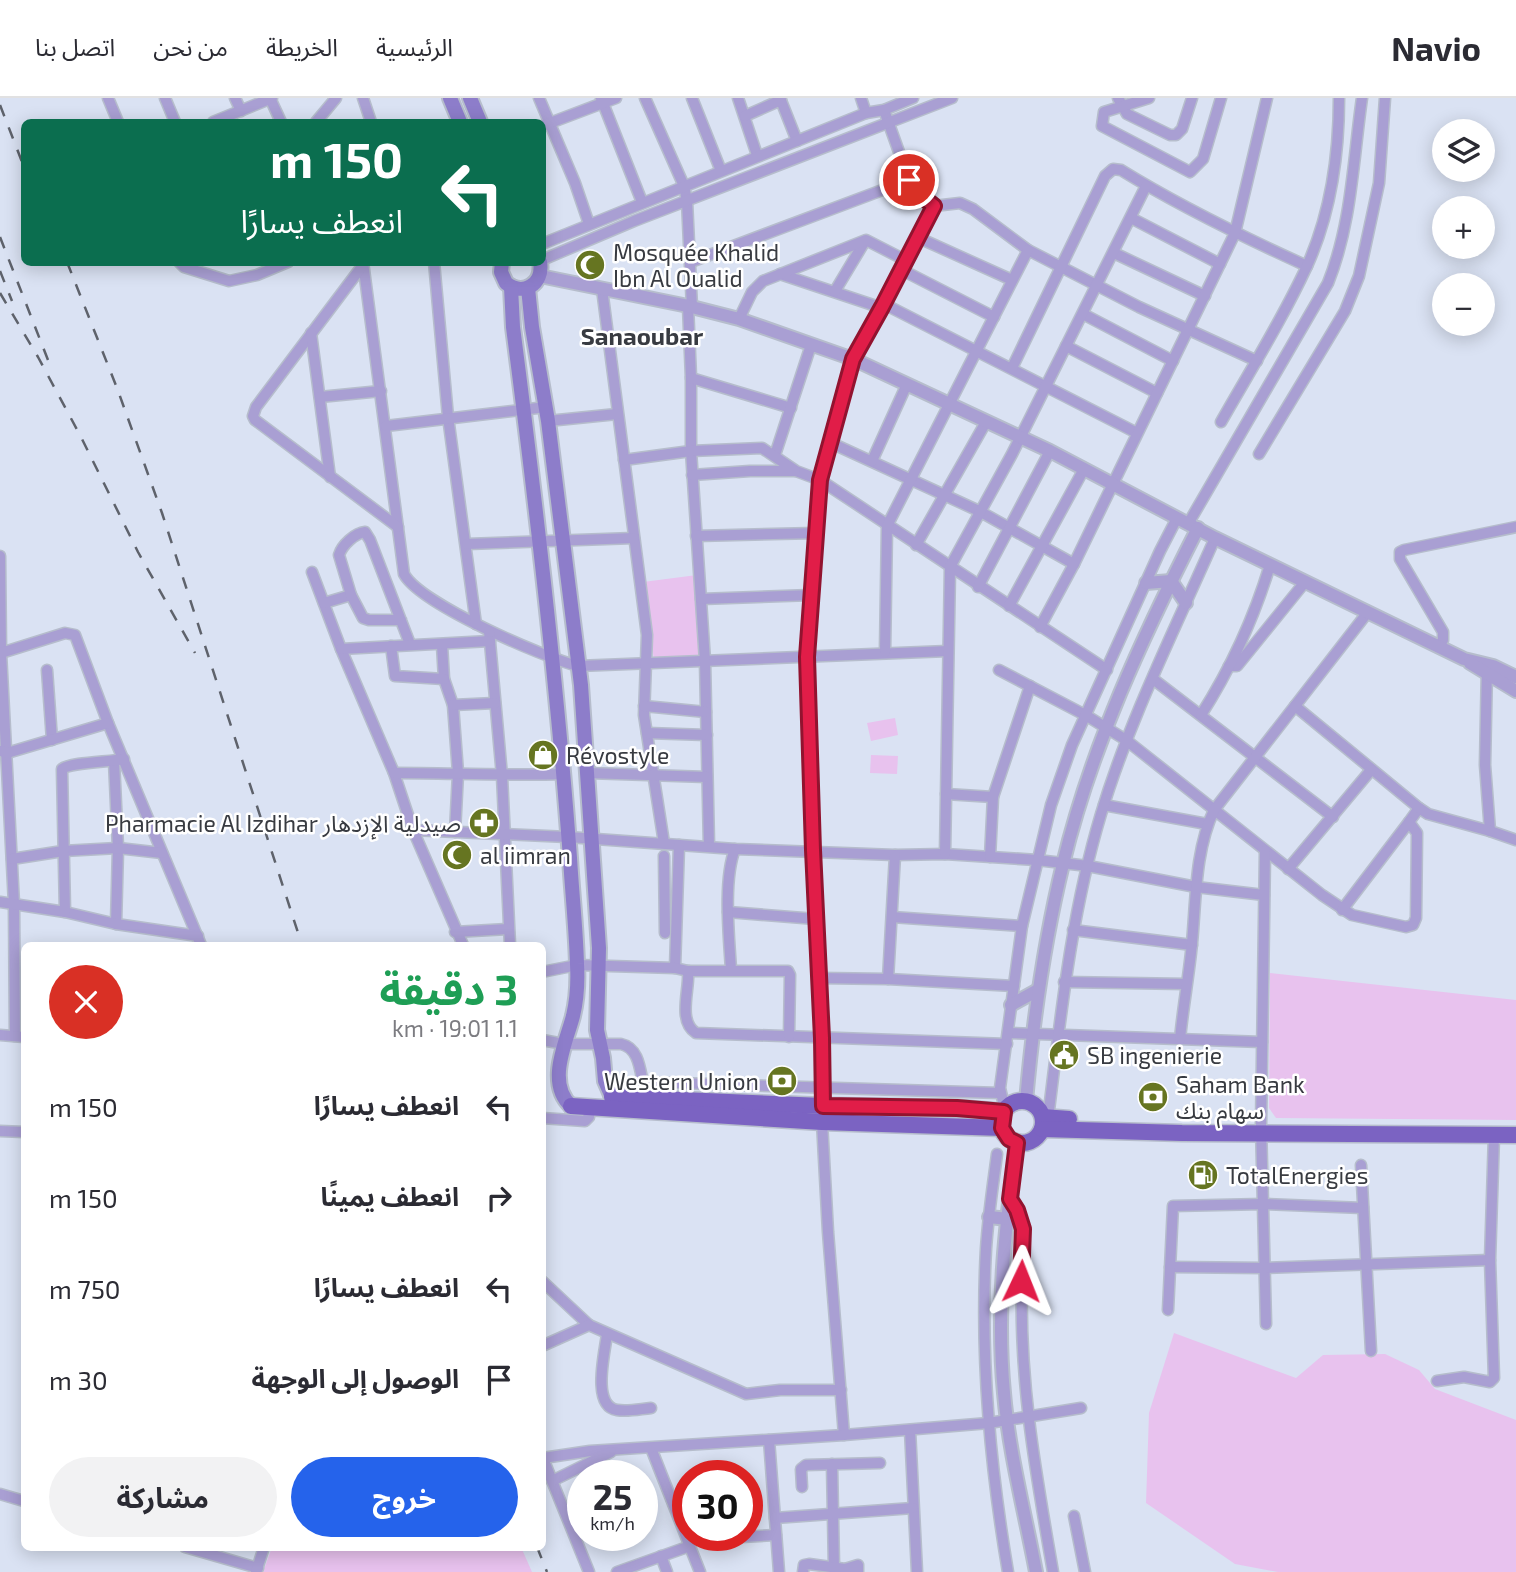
<!DOCTYPE html>
<html lang="ar">
<head>
<meta charset="utf-8">
<style>
	body { margin:0; font-family:"Exo 2","Noto Sans Arabic",sans-serif; background:#f2f2f3; color:#2b2b33; direction:rtl; height:100vh; display:flex; flex-direction:column; font-size:26px; white-space:nowrap }
	* { box-sizing:border-box; margin:0 }
	p { font-size:23px; color:#7c7c81 }
	.icon { flex:none; width:38px; height:38px; fill:none; stroke:currentColor; stroke-width:2; stroke-linecap:round; stroke-linejoin:round }
	.map { position:relative; flex:1; overflow:hidden; direction:ltr }
	.side { position:absolute; left:21px; top:844px; width:525px; height:609px; display:flex; flex-direction:column; background:#fff; border-radius:10px; box-shadow:0 4px 18px #0003; direction:rtl }
	.side>* { flex:none }
	.guide { position:absolute; left:21px; top:21px; width:525px; height:147px; border-radius:10px; box-shadow:0 4px 18px #0003; direction:rtl; background:#0b6e4f; color:#fff; overflow:hidden }
	.fabs { position:absolute; left:1432px; top:21px; display:grid; gap:14px }
	.fabs a { display:grid; place-items:center; width:63px; height:63px; border-radius:50%; background:#fff; box-shadow:0 4px 18px #0003; font-size:35px }
	.speed { position:absolute; left:567px; top:1362px; display:flex; gap:14px; font-size:35px; font-weight:700; text-align:center }
	.speed>* { display:grid; place-content:center; width:91px; height:91px; border-radius:50%; background:#fff; box-shadow:0 4px 18px #0003; line-height:1 }
	.speed small { font-size:18px; font-weight:400 }
	.speed .limit { border:10px solid #d22; background:#fff; color:#111 }
	.pin { position:absolute; display:grid; place-items:center; width:60px; height:60px; color:#fff; margin:-30px; border:4px solid #fff; border-radius:50%; box-shadow:0 2px 7px #0007 }
	.me { position:absolute; width:77px; margin:-38px; rotate:2deg; stroke-linejoin:round; filter:drop-shadow(0 0 5px #0008) }
	.turn { display:flex; align-items:center; gap:24px; height:147px; padding:0 28px; font-size:32px }
	.turn .icon { width:91px; height:91px; stroke-width:2.5 }
	.turn b { display:block; font-size:49px; line-height:60px }
	.round { display:grid; place-items:center; flex:none; width:74px; height:74px; border-radius:37px; background:#f2f2f3 }
	.overview { display:flex; align-items:center; justify-content:space-between; height:119px; padding:0 28px }
	h1 { font-size:42px; font-weight:700; line-height:52px; color:#1e9e55 }
	.primary-button { display:flex; gap:14px; margin-top:auto; padding:14px 28px }
	.primary-button a { flex:1; height:80px; border-radius:42px; background:#2563eb; color:#fff; font-size:28px; font-weight:700; line-height:80px; text-align:center }
	.primary-button a+a { background:#f2f2f3; color:#2b2b33 }
	ul { padding:0; list-style:none }
	li { display:flex; align-items:center; gap:21px; height:91px; padding:0 28px }
	li div { flex:1 }
	li b { display:block; font-size:26px }
	li em { font-style:normal }
	header { display:flex; align-items:center; gap:42px; box-sizing:border-box; height:98px; padding:0 35px; background:#fff; border-bottom:2px solid #e1e1e2 }
	header strong { font-size:33px }
	nav { display:flex; gap:38px; margin-inline-start:auto; font-size:24px }
	.map>svg:first-child { display:block }
</style>
</head>
<body>
<header>
<strong>Navio</strong>
<nav><a>الرئيسية</a><a>الخريطة</a><a>من نحن</a><a>اتصل بنا</a></nav>
</header>
<div class="map">
<svg width="1516" height="1474" viewBox="0 0 1516 1474">
	<rect width="100%" height="100%" fill="#dae2f3"/>
	<!-- green -->
	<g fill="#e8c2ee">
		<polygon points="697,477 702,563 654,562 643,484"/>
		<polygon points="895,620 898,637 871,643 867,625"/>
		<polygon points="871,657 898,658 897,676 870,675"/>
		<polygon points="1270,875 1516,902 1516,1022 1276,1020 1269,1010"/>
		<polygon points="1174,1235 1296,1280 1323,1257 1385,1256 1419,1272 1435,1291 1516,1322 1516,1474 1278,1474 1235,1466 1146,1405 1149,1315"/>
		<polygon points="272,1449 521,1449 532,1474 263,1474"/>
	</g>
	<g fill="none" stroke-linecap="round" stroke-linejoin="round">
		<!-- minor casing -->
		<g stroke="#b6bdcc" stroke-width="13">
			<g id="minor">
				<polyline points="108,0 118,24"/>
				<polyline points="165,0 175,24"/>
				<polyline points="235,0 241,13"/>
				<polyline points="270,0 281,24"/>
				<polyline points="363,0 371,24"/>
				<polyline points="539,0 575,85 589,126"/>
				<polyline points="601,0 642,104"/>
				<polyline points="645,0 684,88 687,103 692,210"/>
				<polyline points="692,0 721,73"/>
				<polyline points="738,0 757,57"/>
				<polyline points="780,0 797,43"/>
				<polyline points="861,0 866,15"/>
				<polyline points="1118,0 1127,16 1170,37 1176,37 1182,31 1192,0"/>
				<polyline points="1149,0 1104,14 1102,28 1190,74 1203,61 1221,0"/>
				<polyline points="884,12 909,82 927,103 934,108 960,105 973,111 1028,152 1139,209 1257,263"/>
				<polyline points="745,18 781,2"/>
				<polyline points="213,24 272,0"/>
				<polyline points="316,24 336,0"/>
				<polyline points="542,28 616,0"/>
				<polyline points="1131,120 1220,166"/>
				<polyline points="919,140 1012,182"/>
				<polyline points="542,146 866,15 884,12 913,0"/>
				<polyline points="1114,155 1205,198"/>
				<polyline points="542,162 634,123 952,0"/>
				<polyline points="179,164 184,169 229,183 257,177 288,164"/>
				<path d="M363,164L404,476C420,506 543,559 578,568L948,553"/>
				<polyline points="434,164 448,319 476,526"/>
				<polyline points="691,164 909,82"/>
				<polyline points="363,167 256,309 253,318 255,322 398,429"/>
				<polyline points="902,172 994,219"/>
				<polyline points="780,176 882,210"/>
				<polyline points="602,191 647,537 644,617 664,745"/>
				<polyline points="835,193 865,143"/>
				<polyline points="884,206 1137,335"/>
				<polyline points="688,208 691,280 691,353 705,563 709,748"/>
				<polyline points="1083,216 1173,263"/>
				<polyline points="739,221 752,194 763,183 866,142 905,162"/>
				<polyline points="311,235 330,379"/>
				<polyline points="1066,248 1157,295"/>
				<path d="M1012,270L1105,78L1113,71L1121,72C1181,109 1243,139 1307,168"/>
				<polyline points="691,280 791,310"/>
				<polyline points="320,299 381,293"/>
				<polyline points="548,323 617,316"/>
				<path d="M1221,324C1250,273 1282,222 1307,168C1330,117 1339,56 1339,0"/>
				<polyline points="386,328 546,309"/>
				<polyline points="829,344 979,413 1074,466"/>
				<polyline points="1259,356 1345,213 1359,178 1379,85 1385,0"/>
				<polyline points="775,357 811,247"/>
				<polyline points="624,362 691,353 762,350 796,373 820,382 1107,572"/>
				<polyline points="872,363 907,286"/>
				<polyline points="692,377 750,373 795,373"/>
				<path d="M1188,426L1328,185C1352,125 1353,62 1362,0"/>
				<polyline points="696,438 817,435"/>
				<polyline points="467,446 634,440"/>
				<polyline points="916,447 986,324"/>
				<polyline points="0,458 1,555 14,806 15,938"/>
				<polyline points="312,474 341,551 394,675 413,732 463,847"/>
				<polyline points="978,489 1050,353"/>
				<polyline points="701,501 812,497"/>
				<polyline points="324,505 351,497"/>
				<polyline points="1009,508 1084,371"/>
				<path d="M401,522H369L363,520L351,497L339,457C342,447 355,435 365,434L370,442L410,546"/>
				<polyline points="1040,529 1074,466 1235,135 1267,0"/>
				<polyline points="489,533 502,678 510,847"/>
				<polyline points="442,547 444,581 453,607 458,675 455,734"/>
				<polyline points="391,548 395,578 444,581"/>
				<polyline points="1439,548 1443,542 1443,534 1400,461 1400,454 1404,452 1516,429"/>
				<polyline points="341,551 490,543"/>
				<polyline points="885,554 887,428 1028,152"/>
				<polyline points="1,555 65,535 75,537 108,625 201,847"/>
				<polyline points="1229,568 1237,568 1305,484"/>
				<polyline points="1487,569 1485,667 1490,733 1516,742"/>
				<polyline points="47,572 52,642"/>
				<polyline points="999,572 1087,618 1126,642 1322,797 1352,817 1406,829 1413,827 1416,820 1417,735 1409,724 1419,710"/>
				<polyline points="1153,581 1333,719"/>
				<polyline points="453,607 495,605"/>
				<polyline points="644,608 706,614"/>
				<polyline points="1295,608 1419,710 1428,716 1490,733"/>
				<path d="M1201,617C1231,570 1254,520 1270,467"/>
				<polyline points="647,635 707,637"/>
				<polyline points="1,653 7,655 108,625"/>
				<polyline points="114,663 118,750 116,826"/>
				<path d="M394,675C451,675 507,678 564,676"/>
				<polyline points="588,675 707,679"/>
				<polyline points="946,696 993,699"/>
				<polyline points="1104,707 1207,726"/>
				<polyline points="413,732 568,739 735,751 895,757 945,756 1037,762 1088,768 1196,789 1264,797"/>
				<polyline points="1265,753 1261,1028 1266,1226"/>
				<polyline points="945,756 950,469 1012,356 1146,88"/>
				<polyline points="664,758 665,835"/>
				<polyline points="990,759 993,699 1030,588"/>
				<polyline points="12,761 63,753 118,750 162,755"/>
				<polyline points="1288,771 1371,672"/>
				<polyline points="0,804 65,814 116,826 198,838"/>
				<polyline points="1342,812 1409,724"/>
				<path d="M65,814L62,671C71,664 110,664 124,661"/>
				<polyline points="728,814 816,821"/>
				<polyline points="892,819 1022,828"/>
				<polyline points="1073,832 1192,847"/>
				<polyline points="455,834 508,831"/>
				<polyline points="675,870 679,747"/>
				<path d="M731,872C729,838 723,782 735,751"/>
				<path d="M688,873C690,891 677,923 696,935L1007,946"/>
				<polyline points="542,874 577,867 675,870 688,873 788,873 790,877 789,939"/>
				<polyline points="819,880 888,881 1014,888"/>
				<polyline points="888,881 895,757"/>
				<polyline points="1064,884 1186,886"/>
				<polyline points="1008,935 1262,944"/>
				<polyline points="0,937 24,939"/>
				<path d="M1180,941C1183,909 1189,877 1192,845C1196,802 1195,752 1214,712L1368,514"/>
				<path d="M542,942L564,946H621C640,950 640,974 644,990"/>
				<polyline points="642,984 1000,995"/>
				<polyline points="1005,1012 1000,990 1022,828 1051,707 1072,647 1160,453 1177,420"/>
				<polyline points="542,1020 585,1023 589,1019 590,1010"/>
				<path d="M1048,1020C1061,916 1071,816 1101,716C1130,620 1175,531 1215,440"/>
				<polyline points="0,1033 24,1034"/>
				<path d="M997,1056C993,1087 988,1119 986,1151C980,1259 990,1368 1008,1474"/>
				<polyline points="1361,1067 1371,1253"/>
				<path d="M1010,1101C1028,1125 1022,1155 1022,1183C1019,1284 1036,1376 1053,1474"/>
				<polyline points="1170,1169 1264,1170 1490,1162"/>
				<polyline points="542,1183 589,1227"/>
				<polyline points="1168,1212 1173,1108 1263,1106 1363,1110"/>
				<path d="M607,1236C605,1254 591,1308 617,1312C628,1314 640,1311 651,1310"/>
				<polyline points="542,1248 589,1227 746,1296 780,1292 841,1292"/>
				<polyline points="1437,1283 1464,1279 1490,1284 1494,1280 1490,1162 1494,1037"/>
				<polyline points="910,1332 917,1474"/>
				<polyline points="844,1337 828,1134 822,1024 824,990 813,753 807,559 820,382 853,261 882,210 934,108"/>
				<polyline points="769,1342 779,1474"/>
				<polyline points="651,1350 700,1474"/>
				<polyline points="542,1358 589,1474"/>
				<polyline points="543,1360 590,1353 844,1337 989,1325 1081,1310"/>
				<polyline points="832,1366 834,1470"/>
				<polyline points="552,1383 611,1354"/>
				<polyline points="802,1389 801,1371 806,1367 880,1365"/>
				<polyline points="0,1396 24,1403"/>
				<polyline points="1074,1418 1085,1474"/>
				<polyline points="775,1420 913,1410"/>
				<polyline points="688,1442 776,1437"/>
				<polyline points="185,1449 258,1470"/>
				<polyline points="661,1458 667,1474"/>
				<polyline points="256,1474 264,1449"/>
				<polyline points="617,1474 690,1448"/>
				<polyline points="803,1474 804,1467 809,1466 845,1471 858,1467 858,1474"/>
			</g>
		</g>
		<!-- tertiary casing -->
		<g stroke="#b6bdcc" stroke-width="16">
			<g id="tertiary">
				<polyline points="540,178 688,208 739,221 853,261 1050,353 1215,440 1464,561 1493,568 1516,579"/>
				<polyline points="1146,485 1171,483 1186,505"/>
				<polyline points="1470,565 1516,593"/>
				<polyline points="1011,907 1038,892"/>
				<path d="M1026,1003C1033,924 1044,844 1063,766C1091,649 1143,538 1198,430"/>
				<path d="M1017,1045C1005,1127 996,1212 1004,1295C1009,1355 1025,1415 1036,1474"/>
				<polyline points="989,1119 1008,1121"/>
			</g>
		</g>
		<!-- secondary casing -->
		<g stroke="#b6bdcc" stroke-width="18">
			<g id="secondary">
				<polyline points="450,0 460,24"/>
				<polyline points="470,0 480,24"/>
				<path d="M502,164L501,174L506,185C523,199 544,186 540,164"/>
				<path d="M511,189L513,229C536,406 557,582 570,760C572,795 576,830 577,866C578,883 577,901 573,918C566,945 546,985 571,1008"/>
				<polyline points="528,190 532,229 548,323 581,587 599,850 597,932 603,960 605,983 612,999"/>
			</g>
		</g>
		<!-- primary casing -->
		<g stroke="#b6bdcc" stroke-width="19">
			<g id="primary">
				<polyline points="612,999 823,1008 957,1010 1004,1014"/>
				<circle cx="1022" cy="1024" r="21"/>
				<polyline points="571,1008 822,1024 1002,1030"/>
				<polyline points="1043,1019 1069,1021"/>
				<polyline points="1042,1031 1182,1035 1516,1037"/>
			</g>
		</g>
		<!-- minor -->
		<use href="#minor" stroke="#a99fd3" stroke-width="10"/>
		<!-- tertiary -->
		<use href="#tertiary" stroke="#a99fd3" stroke-width="12"/>
		<!-- secondary -->
		<use href="#secondary" stroke="#8d7dca" stroke-width="14"/>
		<!-- primary -->
		<use href="#primary" stroke="#7b63c2" stroke-width="16"/>
		<!-- rail -->
		<g stroke="#5e626b" stroke-width="2.5" stroke-dasharray="12 12" stroke-linecap="butt">
			<polyline points="0,7 24,69"/>
			<polyline points="0,139 48,262"/>
			<polyline points="67,164 117,290 162,415 302,847"/>
			<polyline points="0,173 12,203"/>
			<polyline points="0,195 38,259 81,339 138,454 195,555"/>
			<polyline points="537,1449 547,1474"/>
		</g>
	</g>
	<g fill="none" stroke-linecap="round" stroke-linejoin="round">
		<!-- route casing -->
		<g stroke="#92132f" stroke-width="18">
			<polyline id="route" points="909,82 919,96 934,108 882,209 853,261 820,382 807,559 813,752 822,940 823,1008 957,1010 1004,1014 1002,1030 1009,1041 1017,1045 1010,1101 1017,1112 1023,1131 1021,1183"/>
		</g>
		<!-- route -->
		<use href="#route" stroke="#e11d48" stroke-width="12"/>
	</g>
	<!-- icons -->
	<defs>
		<g id="mosque-disc" transform="scale(1.575)"><circle r="9.5" fill="#667521" stroke="#fff"/><path d="M3.5-4.9A6 6 0 1 0 3.5 4.9A5 5 0 1 1 3.5-4.9Z" fill="#fff"/></g>
		<g id="shop-disc" transform="scale(1.575)"><circle r="9.5" fill="#667521" stroke="#fff"/><path d="M-5-2.5h2.3a2.7 3.5 0 0 1 5.4 0H5L5.5 6h-11ZM-1.5-2.5h3a1.5 2.3 0 0 0-3 0Z" fill="#fff"/></g>
		<g id="pharmacy-disc" transform="scale(1.575)"><circle r="9.5" fill="#667521" stroke="#fff"/><path d="M-2-6h4v4h4v4h-4v4h-4v-4h-4v-4h4Z" fill="#fff"/></g>
		<g id="civic-disc" transform="scale(1.575)"><circle r="9.5" fill="#667521" stroke="#fff"/><path d="M-.6-6.5H3V-4.5H.6V-3L4-1V1h2V6H-6V1h2V-1L-.6-3ZM-1.2 2.5V6h2.4V2.5Z" fill="#fff"/></g>
		<g id="bank-disc" transform="scale(1.575)"><circle r="9.5" fill="#667521" stroke="#fff"/><path d="M-6-4H6V4H-6ZM0-2.3a2.3 2.3 0 1 0 0 4.6a2.3 2.3 0 1 0 0-4.6Z" fill="#fff"/></g>
		<g id="fuel-disc" transform="scale(1.575)"><circle r="9.5" fill="#667521" stroke="#fff"/><path d="M-5.5-6h7V0h2V4h1.3V-2.5L3-4.5l.8-.8L6-3V5H2.5V1h-1V6h-7ZM-4.2-4.7v3.2H.2V-4.7Z" fill="#fff"/></g>
	</defs>
	<g fill-rule="evenodd">
		<use href="#mosque-disc" x="590" y="167"/>
		<use href="#shop-disc" x="543" y="657"/>
		<use href="#pharmacy-disc" x="484" y="725"/>
		<use href="#mosque-disc" x="457" y="757"/>
		<use href="#civic-disc" x="1064" y="957"/>
		<use href="#bank-disc" x="782" y="983"/>
		<use href="#bank-disc" x="1153" y="999"/>
		<use href="#fuel-disc" x="1203" y="1077"/>
	</g>
	<g text-anchor="middle" dominant-baseline="central" stroke-width="5" stroke-linejoin="round" paint-order="stroke">
		<!-- poi labels -->
		<g font-size="23" fill="#383b41" stroke="#fff" text-anchor="start">
			<text x="613" y="154">Mosquée Khalid<tspan x="613" dy="26">Ibn Al Oualid</tspan></text>
			<text x="566" y="657">Révostyle</text>
			<text x="461" y="725" text-anchor="end">Pharmacie Al Izdihar صيدلية الإزدهار</text>
			<text x="480" y="757">al iimran</text>
			<text x="1087" y="957">SB ingenierie</text>
			<text x="759" y="983" text-anchor="end">Western Union</text>
			<text x="1176" y="986">Saham Bank<tspan x="1176" dy="26">سهام بنك</tspan></text>
			<text x="1226" y="1077">TotalEnergies</text>
		</g>
		<!-- neighbourhood labels -->
		<g font-size="24" font-weight="bold" fill="#383b41" stroke="#fff">
			<text x="642" y="237">Sanaoubar</text>
		</g>
	</g>
</svg>
<div class="fabs">
<a><svg class="icon" aria-label="layers" viewBox="0 0 24 24"><path d="M12 4l9 5-9 5-9-5zM3 14l9 5 9-5"/></svg></a>
<a>+</a>
<a>−</a>
</div>
<div class="speed"><div>25<small>km/h</small></div><div class="limit">30</div></div>
<div class="pin" style="left:909px;top:82px;background:#d93025"><svg class="icon" aria-label="arrive" viewBox="0 0 24 24"><path d="M6 21V4h12l-3 4 3 4H6"/></svg></div>
<svg class="me" style="left:1021px;top:1183px" viewBox="-20 -20 40 40"><path d="M0-17L14 15 0 8-14 15z" fill="#e11d48" stroke="#fff" stroke-width="4"/></svg>
<div class="guide">
<div class="turn"><svg class="icon" aria-label="left" viewBox="0 0 24 24"><path d="M17 20v-9H6M10 6l-5 5 5 5"/></svg><div><b>150 m</b>انعطف يسارًا</div></div>
</div>
<section class="side">
<div class="overview"><div><h1>3 دقيقة</h1><p>1.1 km · 19:01</p></div><a class="round" style="background:#d93025;color:#fff"><svg class="icon" aria-label="close" viewBox="0 0 24 24"><path d="M6 6l12 12M18 6L6 18"/></svg></a></div>
<ul>
<li><svg class="icon" aria-label="left" viewBox="0 0 24 24"><path d="M17 20v-9H6M10 6l-5 5 5 5"/></svg><div><b>انعطف يسارًا</b></div><em>150 m</em></li>
<li><svg class="icon" aria-label="right" viewBox="0 0 24 24"><path d="M7 20v-9h11M14 6l5 5-5 5"/></svg><div><b>انعطف يمينًا</b></div><em>150 m</em></li>
<li><svg class="icon" aria-label="left" viewBox="0 0 24 24"><path d="M17 20v-9H6M10 6l-5 5 5 5"/></svg><div><b>انعطف يسارًا</b></div><em>750 m</em></li>
<li><svg class="icon" aria-label="arrive" viewBox="0 0 24 24"><path d="M6 21V4h12l-3 4 3 4H6"/></svg><div><b>الوصول إلى الوجهة</b></div><em>30 m</em></li>
</ul>
<div class="primary-button"><a>خروج</a><a>مشاركة</a></div>
</section>
</div>
</body>
</html>
